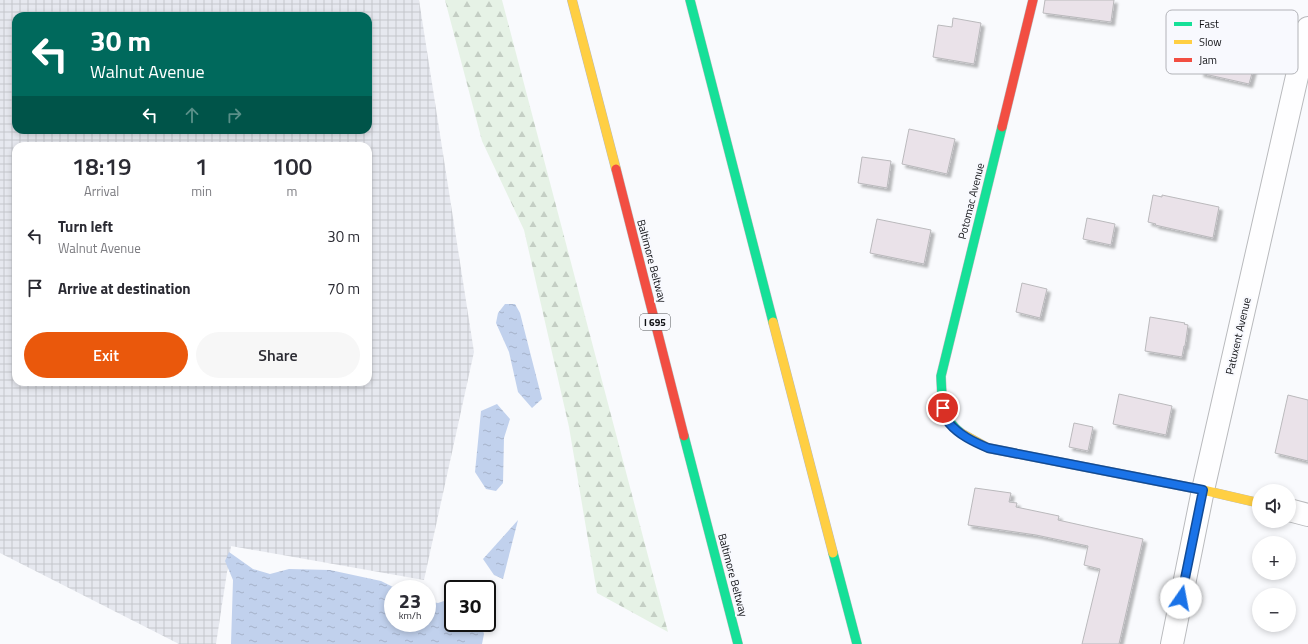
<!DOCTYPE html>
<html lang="en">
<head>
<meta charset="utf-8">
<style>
	body { margin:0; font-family:"Titillium Web",sans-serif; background:#f7f7f7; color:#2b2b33; height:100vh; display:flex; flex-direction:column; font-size:15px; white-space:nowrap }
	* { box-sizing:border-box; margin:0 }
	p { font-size:13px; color:#7c7c81 }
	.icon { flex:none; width:22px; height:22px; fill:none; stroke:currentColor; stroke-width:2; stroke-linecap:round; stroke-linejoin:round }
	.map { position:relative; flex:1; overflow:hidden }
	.sheet { position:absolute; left:12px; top:142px; width:360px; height:244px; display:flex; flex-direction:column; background:#fff; border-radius:12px; box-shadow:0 2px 6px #0003 }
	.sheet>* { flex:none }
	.top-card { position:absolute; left:12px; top:12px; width:360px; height:122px; border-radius:12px; box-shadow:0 2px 6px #0003; background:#00695c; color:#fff; overflow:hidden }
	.tools { position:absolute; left:1252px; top:484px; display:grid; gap:8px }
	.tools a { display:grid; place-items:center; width:44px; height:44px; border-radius:50%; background:#fff; box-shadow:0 2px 6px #0003; font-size:20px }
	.speed { position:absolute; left:384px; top:580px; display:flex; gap:8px; font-size:20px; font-weight:700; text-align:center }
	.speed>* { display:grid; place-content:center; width:52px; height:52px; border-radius:50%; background:#fff; box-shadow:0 2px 6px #0003; line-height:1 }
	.speed small { font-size:10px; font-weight:400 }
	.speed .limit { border:2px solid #111; border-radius:6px; background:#fff; color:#111 }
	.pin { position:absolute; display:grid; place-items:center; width:34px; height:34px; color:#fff; margin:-17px; border:2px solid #fff; border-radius:50%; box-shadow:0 1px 4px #0007 }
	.me { position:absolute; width:44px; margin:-22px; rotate:12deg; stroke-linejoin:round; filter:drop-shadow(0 0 3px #0008) }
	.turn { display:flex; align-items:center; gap:14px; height:84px; padding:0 12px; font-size:18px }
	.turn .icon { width:52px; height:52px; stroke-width:2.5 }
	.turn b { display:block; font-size:28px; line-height:34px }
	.lanes { display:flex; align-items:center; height:38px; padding:0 12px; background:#0003; justify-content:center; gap:20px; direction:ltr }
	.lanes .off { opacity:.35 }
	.eta { display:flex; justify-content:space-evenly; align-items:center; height:68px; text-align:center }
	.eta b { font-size:24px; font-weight:600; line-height:28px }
	.button { display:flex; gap:8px; margin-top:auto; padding:8px 12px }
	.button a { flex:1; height:46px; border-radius:24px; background:#ea580c; color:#fff; font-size:16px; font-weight:600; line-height:46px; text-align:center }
	.button a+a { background:#f7f7f7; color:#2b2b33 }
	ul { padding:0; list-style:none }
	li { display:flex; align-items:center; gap:12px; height:52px; padding:0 12px }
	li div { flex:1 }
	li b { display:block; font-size:15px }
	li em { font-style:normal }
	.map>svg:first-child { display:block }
</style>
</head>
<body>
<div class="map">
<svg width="1308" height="644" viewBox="0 0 1308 644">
	<defs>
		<pattern id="industrial-grid" width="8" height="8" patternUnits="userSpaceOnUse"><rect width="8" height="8" fill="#e6e8ef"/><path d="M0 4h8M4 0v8" fill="none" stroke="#c4c6cc"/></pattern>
		<pattern id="forest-firs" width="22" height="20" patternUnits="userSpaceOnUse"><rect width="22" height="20" fill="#e6f2e6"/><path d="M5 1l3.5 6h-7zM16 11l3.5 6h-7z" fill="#c4cec4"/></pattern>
		<pattern id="water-ripples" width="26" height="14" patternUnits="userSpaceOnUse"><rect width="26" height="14" fill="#c1d1ed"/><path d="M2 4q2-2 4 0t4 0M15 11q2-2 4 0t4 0" fill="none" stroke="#a5b2ca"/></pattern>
		<filter id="shadow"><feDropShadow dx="3.5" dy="3.5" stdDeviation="1" flood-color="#0004"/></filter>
	</defs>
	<rect width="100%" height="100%" fill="#f9fafd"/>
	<!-- industrial -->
	<path fill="url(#industrial-grid)" fill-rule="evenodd" d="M0,0H419L474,352L424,580L231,546L216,644H179L0,553ZM16,16H368V130H16ZM16,146H368V382H16Z"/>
	<!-- forest -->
	<polygon fill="url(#forest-firs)" points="445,0 502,0 668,632 597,593 569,427 524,230 482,141"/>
	<!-- water -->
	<g fill="url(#water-ripples)">
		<polygon points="505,304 515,304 520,313 542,399 532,408 518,392 509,352 496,323 498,313"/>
		<polygon points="497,404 510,419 504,438 503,483 496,491 486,489 475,472 481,411"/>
		<polygon points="518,520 503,579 494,575 483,559"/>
		<polygon points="229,552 253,569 270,574 289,569 330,570 381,581 397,589 393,589 393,623 427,623 427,601 438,603 453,598 453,623 481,623 484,634 482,644 231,644 233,580 225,561"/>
	</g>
	<!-- building -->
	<g fill="#eae2e9" stroke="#bab9bc" filter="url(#shadow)">
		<polygon points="1045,0 1114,0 1111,22 1043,13"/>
		<polygon points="953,18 981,23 974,64 933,57 938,25 952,27"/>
		<polygon points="1220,31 1253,39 1247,64 1254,66 1249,84 1200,73 1205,54 1214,56"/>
		<polygon points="909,129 955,139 947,174 902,164"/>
		<polygon points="862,157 891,161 887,188 858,183"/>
		<polygon points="1153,195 1162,197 1162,195 1219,207 1213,238 1155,225 1156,224 1148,222"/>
		<polygon points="1087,218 1115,224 1111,245 1083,239"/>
		<polygon points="877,219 931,230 924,264 870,253"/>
		<polygon points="1022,283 1047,289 1040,318 1016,312"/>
		<polygon points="1150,317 1185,323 1184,324 1188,325 1185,346 1184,346 1182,357 1145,351"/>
		<polygon points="1119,394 1172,406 1166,435 1113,424"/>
		<polygon points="1288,395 1308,400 1308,461 1275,453"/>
		<polygon points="1074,423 1093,427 1088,451 1069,447"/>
		<polygon points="975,488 1011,493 1009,502 1017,503 1016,507 1059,516 1058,520 1143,539 1119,644 1082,644 1100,569 1084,565 1088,546 1036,535 968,525"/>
	</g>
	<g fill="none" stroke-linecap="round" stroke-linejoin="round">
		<!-- street casing -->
		<g stroke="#b9babd" stroke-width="24">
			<g id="street">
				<polyline points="1289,510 1308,515"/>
				<polyline points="1172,644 1203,490 1308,28"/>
			</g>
		</g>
		<!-- fast casing -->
		<g stroke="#b9babd" stroke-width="10">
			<g id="fast">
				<polyline points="690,0 773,322"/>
				<path d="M961,433C941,418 942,399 941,376L1002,127"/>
				<polyline points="684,436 738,644"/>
				<polyline points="833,553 857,644"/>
			</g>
		</g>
		<!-- slow casing -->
		<g stroke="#b9babd" stroke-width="10">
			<g id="slow">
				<polyline points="572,0 616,169"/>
				<polyline points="773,322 833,553"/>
				<polyline points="961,433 988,448 1203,490 1259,503"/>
			</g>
		</g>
		<!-- jam casing -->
		<g stroke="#b9babd" stroke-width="10">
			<g id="jam">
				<polyline points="1002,127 1033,0"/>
				<polyline points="616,169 684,436"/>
			</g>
		</g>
		<!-- street -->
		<use href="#street" stroke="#fefeff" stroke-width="22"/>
		<!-- fast -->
		<use href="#fast" stroke="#16e098" stroke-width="9"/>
		<!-- slow -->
		<use href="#slow" stroke="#ffcf43" stroke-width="9"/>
		<!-- jam -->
		<use href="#jam" stroke="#f24e42" stroke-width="9"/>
	</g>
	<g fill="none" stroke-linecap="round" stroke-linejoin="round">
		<!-- route casing -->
		<g stroke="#114b97" stroke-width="10">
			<path id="route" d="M943,408C945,413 946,419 949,423C959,435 974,442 988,448L1203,490L1181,598"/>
		</g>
		<!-- route -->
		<use href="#route" stroke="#1a73e8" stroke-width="7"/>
	</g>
	<g text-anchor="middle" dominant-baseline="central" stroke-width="4" stroke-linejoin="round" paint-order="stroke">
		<!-- shield labels -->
		<rect fill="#f8f9fe" stroke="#55565a" stroke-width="1" x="640" y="314" width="30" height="16" rx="3"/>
		<g font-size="10" font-weight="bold" fill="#0f1014">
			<text x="655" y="322">I 695</text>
		</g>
		<!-- street labels -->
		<g font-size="11" fill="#0f1014" stroke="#f8f9fe">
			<text transform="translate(971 201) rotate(-76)">Potomac Avenue</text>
			<text transform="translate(652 261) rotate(75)">Baltimore Beltway</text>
			<text transform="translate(1238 336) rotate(-77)">Patuxent Avenue</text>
			<text transform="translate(733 575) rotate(75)">Baltimore Beltway</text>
		</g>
	</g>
	<!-- legend -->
	<rect x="1166" y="10" width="132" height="64" rx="6" fill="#f8f9fe" stroke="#b2b3b8" stroke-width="1"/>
	<rect x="1174" y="22" width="18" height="4" fill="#16e098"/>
	<rect x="1174" y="40" width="18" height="4" fill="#ffcf43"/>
	<rect x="1174" y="58" width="18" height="4" fill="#f24e42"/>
	<g font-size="11" fill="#0f1014">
		<text x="1199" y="28">Fast</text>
		<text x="1199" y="46">Slow</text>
		<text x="1199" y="64">Jam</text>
	</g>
</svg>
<div class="tools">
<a><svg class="icon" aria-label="sound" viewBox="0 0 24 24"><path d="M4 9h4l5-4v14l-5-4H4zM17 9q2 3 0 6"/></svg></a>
<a>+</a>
<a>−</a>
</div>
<div class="speed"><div>23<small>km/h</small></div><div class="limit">30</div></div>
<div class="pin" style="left:943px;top:408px;background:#d93025"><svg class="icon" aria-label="arrive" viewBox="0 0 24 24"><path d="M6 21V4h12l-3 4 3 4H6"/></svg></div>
<svg class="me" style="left:1181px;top:598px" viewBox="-20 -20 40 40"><circle r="19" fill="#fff"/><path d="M0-13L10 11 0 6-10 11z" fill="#1a73e8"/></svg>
<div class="top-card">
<div class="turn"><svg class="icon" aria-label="left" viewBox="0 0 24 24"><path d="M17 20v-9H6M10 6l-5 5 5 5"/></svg><div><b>30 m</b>Walnut Avenue</div></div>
<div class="lanes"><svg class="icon" aria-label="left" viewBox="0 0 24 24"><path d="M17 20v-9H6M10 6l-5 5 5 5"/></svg><svg class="icon off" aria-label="ahead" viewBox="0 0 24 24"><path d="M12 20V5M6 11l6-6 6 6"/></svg><svg class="icon off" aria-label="right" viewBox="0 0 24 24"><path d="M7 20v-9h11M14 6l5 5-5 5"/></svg></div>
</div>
<section class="sheet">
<div class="eta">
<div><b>18:19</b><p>Arrival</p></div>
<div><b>1</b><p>min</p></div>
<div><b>100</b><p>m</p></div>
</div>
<ul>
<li><svg class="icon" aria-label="left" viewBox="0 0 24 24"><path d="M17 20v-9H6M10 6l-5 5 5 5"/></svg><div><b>Turn left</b><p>Walnut Avenue</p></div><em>30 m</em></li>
<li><svg class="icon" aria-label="arrive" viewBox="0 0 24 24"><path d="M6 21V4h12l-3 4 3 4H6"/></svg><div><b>Arrive at destination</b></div><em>70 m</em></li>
</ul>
<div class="button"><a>Exit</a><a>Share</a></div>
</section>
</div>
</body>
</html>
